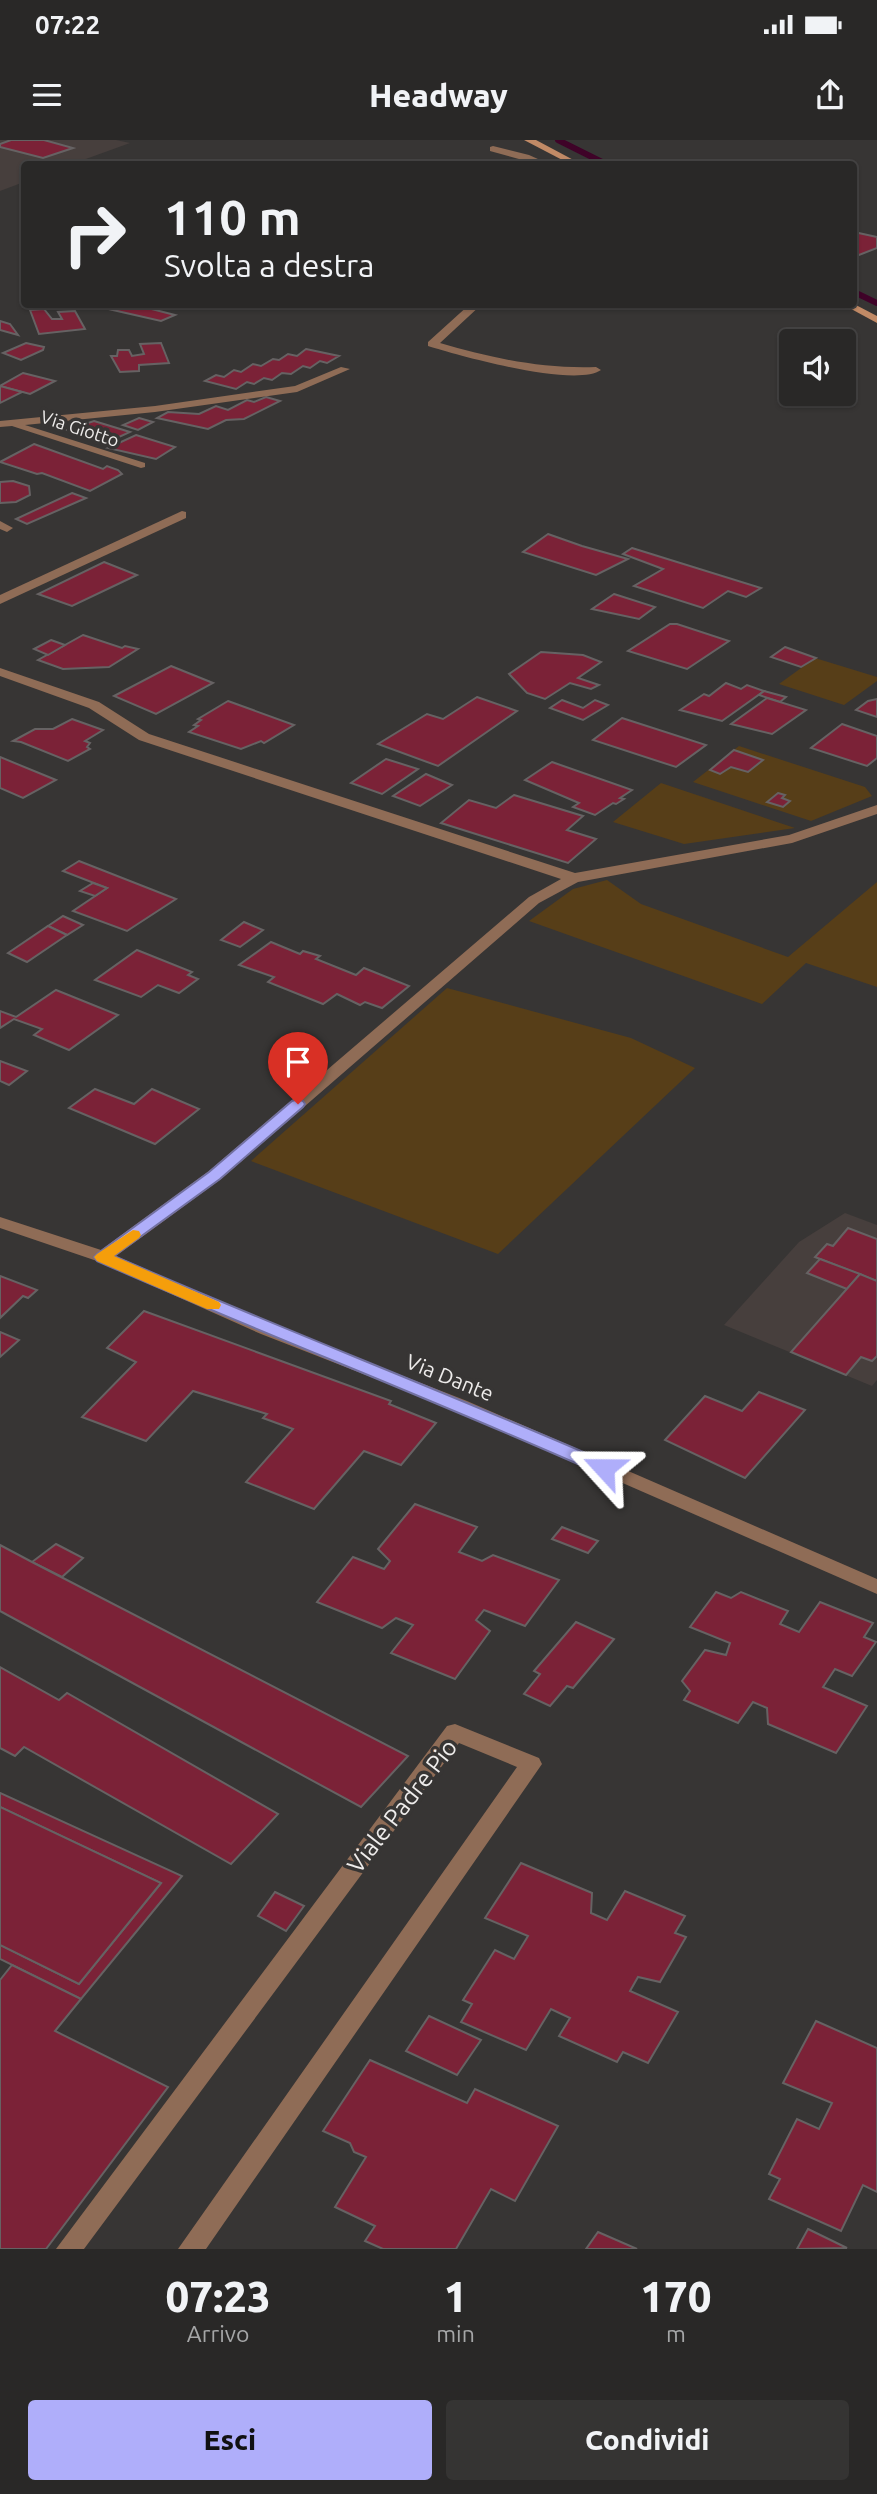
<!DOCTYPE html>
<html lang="it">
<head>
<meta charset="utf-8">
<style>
	body { margin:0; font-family:Ubuntu,sans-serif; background:#353433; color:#f1f3f6; height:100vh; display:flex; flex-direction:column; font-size:26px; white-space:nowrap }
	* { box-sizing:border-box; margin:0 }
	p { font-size:23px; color:#a5a6a7 }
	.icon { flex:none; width:38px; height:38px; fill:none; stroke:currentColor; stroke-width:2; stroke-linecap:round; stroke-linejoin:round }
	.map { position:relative; height:2109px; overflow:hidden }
	.details { display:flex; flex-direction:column; background:#292827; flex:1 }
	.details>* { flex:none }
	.hud { position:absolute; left:21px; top:21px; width:836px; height:147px; border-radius:7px; box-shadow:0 2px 5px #0004,0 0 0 2px #454444; background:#292827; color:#f1f3f6; overflow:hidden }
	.tools { position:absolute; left:779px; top:189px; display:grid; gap:14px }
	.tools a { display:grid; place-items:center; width:77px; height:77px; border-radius:7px; background:#292827; box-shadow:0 2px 5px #0004,0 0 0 2px #454444; font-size:35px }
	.pin { position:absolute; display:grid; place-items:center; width:60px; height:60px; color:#fff; margin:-72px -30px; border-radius:50% 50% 50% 0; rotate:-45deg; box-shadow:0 0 7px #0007 }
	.pin .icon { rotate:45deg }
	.me { position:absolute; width:77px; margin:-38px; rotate:294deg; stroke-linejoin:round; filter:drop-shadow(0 0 5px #0008) }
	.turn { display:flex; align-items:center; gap:24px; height:147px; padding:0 28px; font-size:32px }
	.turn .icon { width:91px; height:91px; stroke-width:2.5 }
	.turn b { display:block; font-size:49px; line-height:60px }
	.eta { display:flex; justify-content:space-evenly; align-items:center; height:119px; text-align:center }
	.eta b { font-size:42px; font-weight:800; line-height:49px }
	.action { display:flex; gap:14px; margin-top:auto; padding:14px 28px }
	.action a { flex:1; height:80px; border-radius:7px; background:#afaefa; color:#111; font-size:28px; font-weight:800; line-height:80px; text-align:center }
	.action a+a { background:#353433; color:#f1f3f6 }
	.status { display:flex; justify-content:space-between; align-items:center; height:49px; padding:0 35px; background:#292827; direction:ltr }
	.status svg { height:19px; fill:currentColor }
	header { display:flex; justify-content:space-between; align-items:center; height:91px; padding:0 28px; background:#292827; font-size:32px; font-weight:800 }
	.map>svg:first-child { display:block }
</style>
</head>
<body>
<div class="status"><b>07:22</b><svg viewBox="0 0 49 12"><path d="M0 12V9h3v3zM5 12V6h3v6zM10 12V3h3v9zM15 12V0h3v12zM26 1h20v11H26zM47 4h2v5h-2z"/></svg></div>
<header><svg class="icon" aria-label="menu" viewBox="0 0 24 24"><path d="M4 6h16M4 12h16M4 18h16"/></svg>Headway<svg class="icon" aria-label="share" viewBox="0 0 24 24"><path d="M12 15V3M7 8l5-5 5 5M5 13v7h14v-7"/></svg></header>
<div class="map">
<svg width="877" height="2109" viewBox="0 0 877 2109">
	<rect width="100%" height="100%" fill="#373534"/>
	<!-- built -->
	<g fill="#473f3d">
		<polygon points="0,0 116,0 130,3 72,24 24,24 24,42 0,51"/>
		<polygon points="845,1073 877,1085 877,1240 872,1246 724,1185 799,1102"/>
	</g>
	<!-- green -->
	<g fill="#573e18">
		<polygon points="815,518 877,537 877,541 844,565 779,544"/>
		<polygon points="739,606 865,647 872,656 811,681 693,642"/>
		<polygon points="661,643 795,688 684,704 613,682"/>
		<polygon points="607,740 641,764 788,817 877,742 877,847 806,823 762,864 529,781 573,749"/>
		<polygon points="447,848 631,898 695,928 498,1114 251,1021"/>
	</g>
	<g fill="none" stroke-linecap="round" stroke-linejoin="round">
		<!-- stream -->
		<g stroke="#3f0328" stroke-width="6">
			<polyline points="558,0 606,24"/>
			<polyline points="854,152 877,163"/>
		</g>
	</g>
	<!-- building -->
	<g fill="#7b2237" stroke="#666263" stroke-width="2">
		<polygon points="11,0 44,0 73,8 43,18 0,7 0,4"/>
		<polygon points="854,92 877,97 877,108 859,115 854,114"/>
		<polygon points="110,164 132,164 175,175 161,181 104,168"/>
		<polygon points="44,169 52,179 62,179 58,172 75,171 85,189 39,194 30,170"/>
		<polygon points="0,181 10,184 18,195 0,190"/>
		<polygon points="26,203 44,207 43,210 21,220 3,213"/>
		<polygon points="161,203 169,223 139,225 139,231 120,232 111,216 117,216 118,210 129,210 132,216 144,214 140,204"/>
		<polygon points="306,209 339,216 327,223 320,221 310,228 303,226 291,234 282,233 272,240 264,238 254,244 247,242 236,249 205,241 216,235 224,237 234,230 241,232 253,224 261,226 273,219 279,220 288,214 297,216"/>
		<polygon points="23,233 55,241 30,254 0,246"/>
		<polygon points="0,246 22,252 0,263"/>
		<polygon points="266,257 280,261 244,279 226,280 208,289 157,278 168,272 199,274 216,266 228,270 247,260 254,262"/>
		<polygon points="139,278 153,282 138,290 123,285"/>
		<polygon points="94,281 130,292 106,303 92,298 89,300 67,290"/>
		<polygon points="136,295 175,307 156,319 108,308"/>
		<polygon points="34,304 103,329 107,326 118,330 122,334 90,351 42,333 37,334 0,322"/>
		<polygon points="13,341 29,346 30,355 16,362 0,363 0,342"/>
		<polygon points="72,353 86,358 27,384 16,379"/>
		<polygon points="548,394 582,406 628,419 596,435 523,412"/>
		<polygon points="632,408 761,448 746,457 728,451 703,468 634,446 663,429 623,414"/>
		<polygon points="104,422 137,435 72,466 38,454"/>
		<polygon points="614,454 655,467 639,479 592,469"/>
		<polygon points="670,484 677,484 729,501 687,529 628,511"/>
		<polygon points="83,495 122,508 125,506 138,509 109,527 63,529 38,520"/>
		<polygon points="51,500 65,505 48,515 34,509"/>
		<polygon points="785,507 816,518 801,527 771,517"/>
		<polygon points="541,512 583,515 601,522 578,538 599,545 591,549 570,543 545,559 527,553 509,534"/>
		<polygon points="171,526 213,543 156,574 114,556"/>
		<polygon points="726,543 741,549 747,545 764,551 722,581 680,570 704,554 709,556"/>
		<polygon points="764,551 786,557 780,562 759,555"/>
		<polygon points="477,557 517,571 438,626 378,604 427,574 443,579"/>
		<polygon points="767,558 806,570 772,594 731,584"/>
		<polygon points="877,559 877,577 856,570 868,561"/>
		<polygon points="562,560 583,568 595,560 608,565 583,580 550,568"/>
		<polygon points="228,561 294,585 264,603 261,601 241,609 189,592 198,586 194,585 201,580 198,579"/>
		<polygon points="622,578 706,605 676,627 593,600"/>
		<polygon points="72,579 103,590 85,601 90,603 87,607 90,609 68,621 21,602 13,601 35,589 53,589"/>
		<polygon points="842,584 877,596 877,618 867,626 811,608"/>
		<polygon points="734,610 763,620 748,632 731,627 720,634 710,630"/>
		<polygon points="0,617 56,640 23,658 0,648"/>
		<polygon points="386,619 418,629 382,654 351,643"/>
		<polygon points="552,622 632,650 620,658 624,659 616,664 613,663 595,675 573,667 579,663 525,640"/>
		<polygon points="426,634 452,645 420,666 393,656"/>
		<polygon points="778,653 785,655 782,658 790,661 783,667 767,662"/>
		<polygon points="514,655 583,676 567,690 596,699 568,723 441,683 469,660 496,668"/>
		<polygon points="79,721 176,759 127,791 73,771 107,748 63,731"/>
		<polygon points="93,743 107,748 95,756 80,751"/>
		<polygon points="63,776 83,785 67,795 48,786"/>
		<polygon points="244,782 263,790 240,807 221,800"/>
		<polygon points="48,786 67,795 27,822 8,813"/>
		<polygon points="271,802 300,814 303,811 320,816 316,819 356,835 364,828 409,846 382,868 365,862 360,865 337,854 323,864 268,842 274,837 239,825"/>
		<polygon points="137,810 192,832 188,835 198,839 179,853 158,845 141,857 95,840"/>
		<polygon points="56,850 118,875 69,910 34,895 42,889 14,879 0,888 0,871 16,877"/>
		<polygon points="0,921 27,931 9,945 0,941"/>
		<polygon points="95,949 134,964 152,949 199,969 155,1004 69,968"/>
		<polygon points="848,1088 877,1099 877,1141 815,1117 827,1104 833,1106"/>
		<polygon points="820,1119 860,1134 847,1149 807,1133"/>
		<polygon points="860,1134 877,1141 877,1216 872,1221 861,1217 846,1235 791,1212"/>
		<polygon points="0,1136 37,1150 28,1158 23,1156 0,1178"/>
		<polygon points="144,1171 391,1261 389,1264 436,1283 401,1325 364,1311 314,1369 246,1342 293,1289 263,1278 267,1274 193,1251 146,1301 82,1277 136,1222 107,1208"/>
		<polygon points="0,1192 19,1200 0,1217"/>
		<polygon points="759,1252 805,1270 745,1338 665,1300 705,1256 742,1271"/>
		<polygon points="415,1364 477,1387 459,1412 482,1421 493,1415 559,1440 525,1486 484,1470 476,1480 490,1491 455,1539 391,1513 413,1485 396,1478 382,1488 317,1462 353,1417 384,1429 390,1421 378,1409"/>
		<polygon points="562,1387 598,1401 588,1413 552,1399"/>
		<polygon points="56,1404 83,1418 62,1437 32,1422"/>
		<polygon points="0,1405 32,1422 408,1616 361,1667 0,1471"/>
		<polygon points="716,1452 731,1458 741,1452 788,1471 780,1484 799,1492 820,1462 873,1483 864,1497 876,1502 852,1536 835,1529 823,1547 867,1566 836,1613 768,1584 767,1568 753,1562 738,1583 684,1560 690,1551 682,1541 705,1510 726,1515 730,1503 690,1487"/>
		<polygon points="576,1482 614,1499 573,1548 567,1546 550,1566 524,1554 540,1534 534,1531"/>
		<polygon points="0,1527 59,1560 67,1553 278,1674 231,1724 24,1607 15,1616 0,1608"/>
		<polygon points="0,1653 182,1736 81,1859 0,1819 0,1805 79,1844 161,1743 0,1667"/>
		<polygon points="0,1667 161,1743 79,1844 0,1805"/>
		<polygon points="521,1723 592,1753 591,1773 607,1780 625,1751 685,1776 675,1793 686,1797 660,1842 638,1837 630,1851 678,1872 648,1923 623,1912 617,1922 559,1896 570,1878 551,1869 526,1910 461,1882 472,1864 463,1860 495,1810 514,1819 528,1796 485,1778"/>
		<polygon points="275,1752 304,1766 286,1791 258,1776"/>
		<polygon points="12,1825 81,1859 55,1891 168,1947 46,2109 0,2109 0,1840"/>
		<polygon points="429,1876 481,1900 457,1935 406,1911"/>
		<polygon points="816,1881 877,1908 877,2052 863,2045 841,2091 769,2059 780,2039 769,2034 797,1979 819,1989 832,1963 783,1943"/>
		<polygon points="370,1920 467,1963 475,1949 558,1986 515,2061 491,2049 456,2109 383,2109 365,2101 375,2086 335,2067 366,2017 354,2012 350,2003 323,1991"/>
		<polygon points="808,2089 847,2108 797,2109"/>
		<polygon points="598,2092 637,2109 586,2109"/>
	</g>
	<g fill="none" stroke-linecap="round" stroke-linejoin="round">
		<!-- lane -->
		<g fill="#8f6c56" fill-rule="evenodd">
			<polygon points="493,6 529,15 549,24 537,24 490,11 490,7"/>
			<path d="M470,164H482L440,203C491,218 542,229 596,227L601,230C575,248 460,216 428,206V202Z"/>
		</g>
		<!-- street -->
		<g fill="#8f6c56" fill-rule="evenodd">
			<polygon points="341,227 350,229 297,252 155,272 25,285 145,323 145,327 141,328 12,286 0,287 0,281 155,266 295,246"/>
			<polygon points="182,371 186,372 186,378 0,464 0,455"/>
			<polygon points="0,381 13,388 7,392 0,389"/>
			<polygon points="0,528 99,562 149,594 575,733 789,695 877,665 877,674 792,703 578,742 539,763 221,1039 116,1116 275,1186 467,1261 877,1439 877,1454 453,1269 261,1194 97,1121 0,1088 0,1077 101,1110 209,1031 529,757 561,739 139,600 89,568 0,536"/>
			<polygon points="455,1584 539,1618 542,1624 206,2109 178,2109 517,1627 459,1603 84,2109 56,2109 447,1586"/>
		</g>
		<!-- secondary -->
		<g fill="#c18a66" fill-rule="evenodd">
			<polygon points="524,0 536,0 581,24 570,24"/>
			<polygon points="842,164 854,164 877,176 877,183"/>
		</g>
	</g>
	<!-- route -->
	<path fill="#afaefa" stroke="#7271a2" stroke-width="2" d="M298,959L303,961L305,964L303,967L220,1039L114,1116C279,1188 446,1252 611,1324L613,1328L611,1333H598C432,1259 263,1194 97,1121L94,1117L97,1114L209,1032L292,961Z"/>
	<!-- slow -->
	<polygon fill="#f59e0b" points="133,1090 139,1091 141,1095 139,1098 114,1116 219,1162 221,1165 219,1169 207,1169 97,1121 94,1117 97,1114"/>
	<g text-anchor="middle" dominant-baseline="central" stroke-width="7" stroke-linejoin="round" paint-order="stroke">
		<!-- far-street labels -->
		<g font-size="18" fill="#eeeceb" stroke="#373534">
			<text transform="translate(80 288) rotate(18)">Via Giotto</text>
		</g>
		<!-- street labels -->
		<g font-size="21" fill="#eeeceb" stroke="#373534">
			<text transform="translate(450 1237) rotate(22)">Via Dante</text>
		</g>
		<!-- near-street labels -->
		<g font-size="24" fill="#eeeceb" stroke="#373534">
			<text transform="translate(402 1666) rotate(-52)">Viale Padre Pio</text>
		</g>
	</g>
</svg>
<div class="tools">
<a><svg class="icon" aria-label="sound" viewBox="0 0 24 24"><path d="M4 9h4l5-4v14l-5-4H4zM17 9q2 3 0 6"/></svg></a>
</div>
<div class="pin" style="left:298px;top:964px;background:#d93025"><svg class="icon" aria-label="arrive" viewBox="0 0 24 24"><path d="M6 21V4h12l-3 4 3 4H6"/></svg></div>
<svg class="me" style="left:604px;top:1328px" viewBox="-20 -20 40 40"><path d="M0-17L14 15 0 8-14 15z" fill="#afaefa" stroke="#fff" stroke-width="4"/></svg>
<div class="hud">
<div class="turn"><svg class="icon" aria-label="right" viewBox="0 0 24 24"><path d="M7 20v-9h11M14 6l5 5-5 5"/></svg><div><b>110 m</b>Svolta a destra</div></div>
</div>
</div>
<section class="details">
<div class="eta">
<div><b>07:23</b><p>Arrivo</p></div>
<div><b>1</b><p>min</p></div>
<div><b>170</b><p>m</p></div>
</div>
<div class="action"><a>Esci</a><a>Condividi</a></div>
</section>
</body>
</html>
